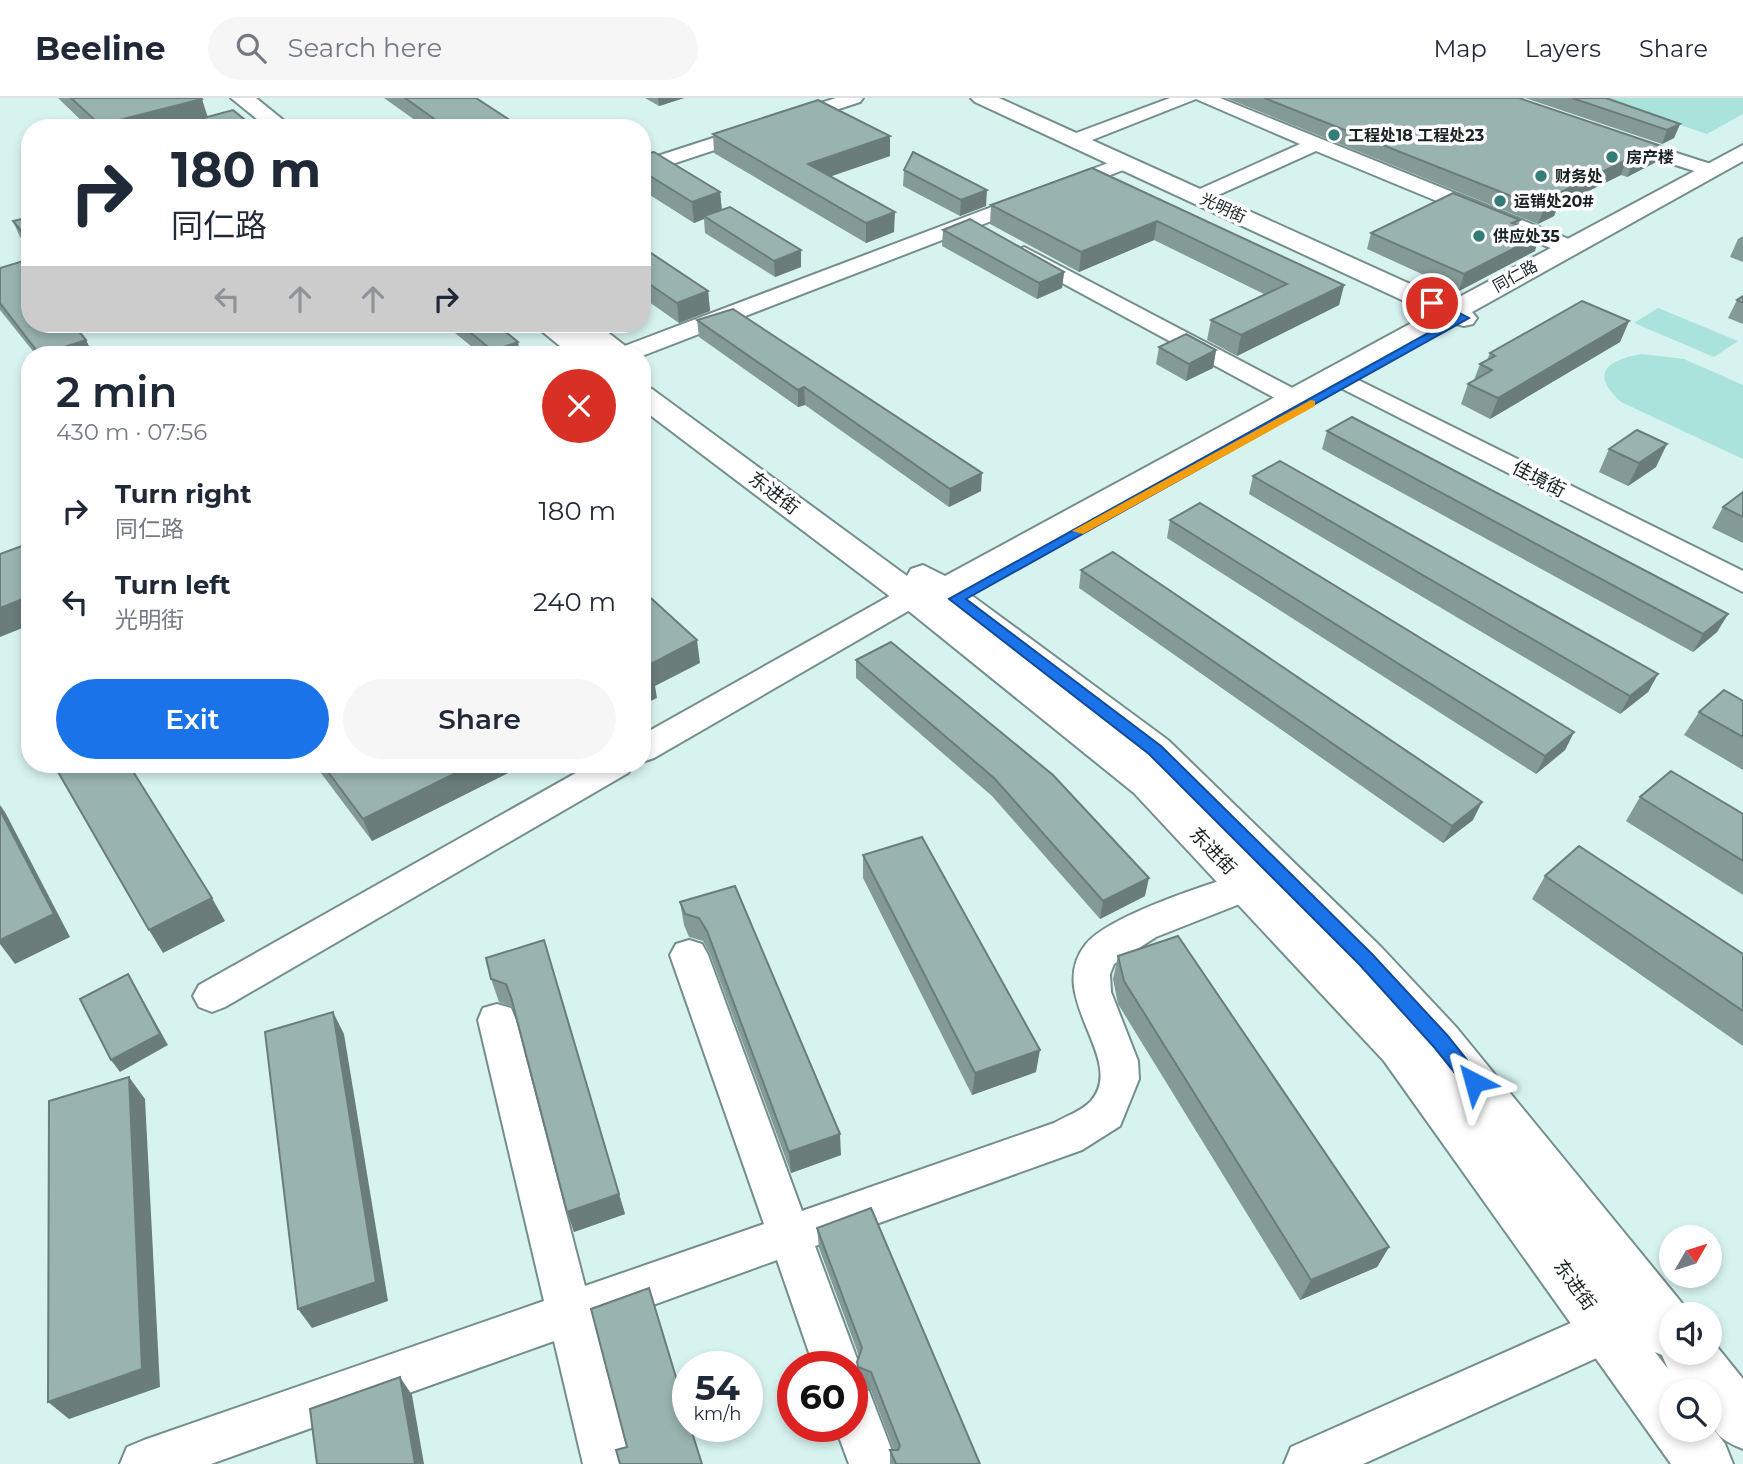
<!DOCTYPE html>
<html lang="en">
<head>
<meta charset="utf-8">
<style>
	body { margin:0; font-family:Montserrat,"Noto Sans SC",sans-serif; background:#f6f6f7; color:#1f2937; height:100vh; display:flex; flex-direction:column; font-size:26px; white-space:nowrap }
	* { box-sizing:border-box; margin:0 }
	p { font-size:23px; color:#747a83 }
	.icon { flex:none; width:38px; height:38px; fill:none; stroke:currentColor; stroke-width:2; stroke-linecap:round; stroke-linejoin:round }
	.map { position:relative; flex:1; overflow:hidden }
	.drawer { position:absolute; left:21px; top:248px; width:630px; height:427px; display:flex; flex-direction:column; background:#fff; border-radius:28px; box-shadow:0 4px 10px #0003 }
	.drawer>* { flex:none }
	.banner { position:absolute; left:21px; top:21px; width:630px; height:214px; border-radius:28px; box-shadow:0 4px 10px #0003; background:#fff; color:#1f2937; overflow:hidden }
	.needle { width:46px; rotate:51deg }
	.tools { position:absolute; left:1659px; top:1127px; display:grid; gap:14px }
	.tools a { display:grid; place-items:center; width:63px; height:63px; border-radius:50%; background:#fff; box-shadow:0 4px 10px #0003; font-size:35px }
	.speed { position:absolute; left:672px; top:1253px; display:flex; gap:14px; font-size:35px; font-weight:700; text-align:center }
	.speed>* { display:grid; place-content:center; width:91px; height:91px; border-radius:50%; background:#fff; box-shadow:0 4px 10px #0003; line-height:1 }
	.speed small { font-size:18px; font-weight:400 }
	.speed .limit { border:10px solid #d22; background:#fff; color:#111 }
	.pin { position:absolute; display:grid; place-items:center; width:60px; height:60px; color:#fff; margin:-30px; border:4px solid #fff; border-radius:50%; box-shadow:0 2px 7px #0007 }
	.me { position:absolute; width:77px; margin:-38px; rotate:321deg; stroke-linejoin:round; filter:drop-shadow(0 0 5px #0008) }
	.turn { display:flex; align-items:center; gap:24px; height:147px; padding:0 35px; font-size:32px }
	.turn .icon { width:91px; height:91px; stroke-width:2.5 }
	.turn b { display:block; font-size:49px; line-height:60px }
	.lanes { display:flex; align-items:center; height:66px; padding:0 35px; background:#0003; justify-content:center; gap:35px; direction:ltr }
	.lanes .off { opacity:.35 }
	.round { display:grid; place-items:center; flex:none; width:74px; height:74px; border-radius:37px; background:#f6f6f7 }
	.head { display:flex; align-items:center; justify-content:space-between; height:119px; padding:0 35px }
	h1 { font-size:42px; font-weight:600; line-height:52px }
	.cta { display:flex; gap:14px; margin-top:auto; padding:14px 35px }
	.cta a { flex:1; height:80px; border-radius:42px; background:#1a73e8; color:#fff; font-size:28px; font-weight:600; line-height:80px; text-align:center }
	.cta a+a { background:#f6f6f7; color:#1f2937 }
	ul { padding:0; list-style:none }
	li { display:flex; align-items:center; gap:21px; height:91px; padding:0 35px }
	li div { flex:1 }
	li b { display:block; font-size:26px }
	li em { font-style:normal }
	header { display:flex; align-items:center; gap:42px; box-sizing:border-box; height:98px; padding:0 35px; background:#fff; border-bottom:2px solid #e0e1e3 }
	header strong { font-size:33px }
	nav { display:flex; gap:38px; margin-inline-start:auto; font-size:24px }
	.search { width:490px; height:63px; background:#f6f6f7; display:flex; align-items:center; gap:18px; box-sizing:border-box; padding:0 24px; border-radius:38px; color:#747a83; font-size:26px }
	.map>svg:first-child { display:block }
</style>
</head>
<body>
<header>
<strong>Beeline</strong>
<div class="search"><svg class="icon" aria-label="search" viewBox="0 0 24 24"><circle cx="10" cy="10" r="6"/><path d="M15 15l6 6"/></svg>Search here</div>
<nav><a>Map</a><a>Layers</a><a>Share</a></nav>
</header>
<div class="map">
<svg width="1743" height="1366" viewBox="0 0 1743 1366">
	<rect width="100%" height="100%" fill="#d7f3f0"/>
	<!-- green -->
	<g fill="#aae2dc">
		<polygon points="1600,0 1743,0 1743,16 1707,36"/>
		<polygon points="1658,210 1738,243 1714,259 1634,225"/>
		<path d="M1642,256L1684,261L1743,287V361L1621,304C1589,275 1607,262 1642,256Z"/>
	</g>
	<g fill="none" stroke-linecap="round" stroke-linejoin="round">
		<!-- minor casing -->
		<g stroke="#748e8b" stroke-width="4">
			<g id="minor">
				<polygon points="836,0 863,0 860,4 642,76 642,63"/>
				<polygon points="1170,0 1220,0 1576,144 1579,149 1576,154 1560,154 1316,53 1205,103 1191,103 1188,99 1191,95 1300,46 1196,1 1082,46 1068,46 1065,42 1068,38"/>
				<polygon points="1617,36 1717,68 1720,72 1710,78 1610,46 1607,42 1610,38"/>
				<polygon points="1124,59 1131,61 1134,65 1131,69 642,258 610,257 614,252"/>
				<polygon points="1024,149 1302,295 1305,300 1302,305 1284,305 1016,160 1013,155"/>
				<polygon points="1334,270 1743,473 1743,494 1325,282 1322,277 1325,272"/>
				<polygon points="912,489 922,491 927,498 922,505 654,660 642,664 642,637 902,491"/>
				<polygon points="590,667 632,667 628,675 225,909 212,914 199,909 193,898 199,887"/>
				<path d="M1247,774L1260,778L1265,788L1260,798L1156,839L1114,866L1110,876L1111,894L1138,963L1139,981L1120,1028L1082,1052L815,1148L860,1269L853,1285L852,1269H814L777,1162L595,1228L631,1366H583L554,1243L211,1366H120L127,1349L144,1342L544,1203L478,922L483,910L497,906L511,910L516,922L585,1188L764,1126L670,857L676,846L689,842L702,846L708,857L802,1113L1054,1025C1066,1018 1082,1013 1091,1003C1128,961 1043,899 1086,846C1110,817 1209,786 1247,774Z"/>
				<polygon points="1607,1209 1623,1216 1630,1232 1623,1248 1363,1366 1284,1366 1291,1349"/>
				<polygon points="852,1287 869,1293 897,1366 849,1366 835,1328 852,1328"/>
			</g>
		</g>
		<!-- major casing -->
		<g stroke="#748e8b" stroke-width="4">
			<g id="major">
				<polygon points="231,0 256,0 293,30 268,30"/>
				<path d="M971,0H999L1450,204L1743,47V63L1472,214L1477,220L1473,226L1464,228L1452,225L967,494L1168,642L1381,849L1456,929L1690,1215L1671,1216V1255H1710V1240L1743,1281V1351C1710,1338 1710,1327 1710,1293H1671V1332H1710V1326L1725,1346L1733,1366H1671L1384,963L1134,695L900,506L642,311V288L652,291L907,478L911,471L923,467L945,478L1430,215L975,4ZM1655,1254L1662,1257L1668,1271Z"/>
				<polygon points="533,226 563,226 570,231 567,226 597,226 637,257 606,257 598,252 602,257 571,257"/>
			</g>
		</g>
		<!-- minor -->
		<use href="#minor" fill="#fff" fill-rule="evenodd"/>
		<!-- major -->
		<use href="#major" fill="#fff" fill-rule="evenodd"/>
	</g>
	<!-- wall -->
	<g fill="#839a97">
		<polygon points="58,0 201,0 208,19 255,30 203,30 201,23 174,30 89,30"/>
		<polygon points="384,0 476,0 522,30 426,30"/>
		<polygon points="645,0 684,0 659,8"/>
		<polygon points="1226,0 1519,0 1664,49 1658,63 1627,79 1621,77 1558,108 1554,118 1538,126"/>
		<polygon points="1525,0 1606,0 1680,26 1674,40 1662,46"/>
		<polygon points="713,36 890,58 830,78 894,134 866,145 714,55"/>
		<polygon points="642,56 720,94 722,112 801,152 801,169 775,179 705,135 704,121 694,125 642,92"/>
		<polygon points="1092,70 1344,187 1339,207 1237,258 1207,242 1211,222 1264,196 1154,142 1079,174 990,126 991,107"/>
		<polygon points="904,72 986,108 960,118 903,88"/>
		<polygon points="30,119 30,151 20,139 13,123"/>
		<polygon points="1520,122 1518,128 1535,153 1459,193 1367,151 1371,135"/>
		<polygon points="943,132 1064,174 1062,190 1037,201 942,148"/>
		<polygon points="1743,138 1743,164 1730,159 1738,141"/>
		<polygon points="642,149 708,193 710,213 679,225 642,199"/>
		<polygon points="0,170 30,226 86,242 93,257 36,257 0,212"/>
		<polygon points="1743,198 1743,226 1728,220 1737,202"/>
		<polygon points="697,222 981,393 949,409 805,307 798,309 699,239"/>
		<polygon points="1629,223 1620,244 1490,321 1461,306 1468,286 1474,282 1480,266 1487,262 1490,255"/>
		<polygon points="444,226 496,226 518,244 520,257 482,257"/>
		<polygon points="1159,249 1216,252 1213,270 1186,283 1156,266"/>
		<polygon points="1327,333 1728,516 1717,534 1693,554 1322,351"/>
		<polygon points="1609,351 1656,369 1628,388 1599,374"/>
		<polygon points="1253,378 1658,576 1648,594 1620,616 1249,396"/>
		<polygon points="1743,394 1743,445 1712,430 1723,409"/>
		<polygon points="1170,422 1574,634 1565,652 1536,676 1167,440"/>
		<polygon points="1081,472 1473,722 1443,745 1079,490"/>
		<polygon points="856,562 1145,798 1100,821 992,698 856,580"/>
		<polygon points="1743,603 1743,672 1684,637 1699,614"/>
		<polygon points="315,667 524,667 372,743"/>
		<polygon points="1640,699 1743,716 1743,797 1626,723"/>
		<polygon points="863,757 1036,974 972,997 863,780"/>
		<polygon points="1545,778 1743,856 1743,948 1532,801"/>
		<polygon points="735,788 841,1057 791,1075 710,856 703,843 689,839 684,827 680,804"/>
		<polygon points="544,842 625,1116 574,1134 513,909 499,904 491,881"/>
		<polygon points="1118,858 1389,1149 1377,1169 1300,1202 1118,906 1113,881"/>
		<polygon points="817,1130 980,1366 890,1366 890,1352 894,1352 871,1292 859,1287 857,1282 857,1264 859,1258 819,1150"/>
	</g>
	<!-- shaded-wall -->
	<g fill="#6a7d7b">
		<polygon points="658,0 684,0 659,8"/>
		<polygon points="202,1 208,21 174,30 101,30 100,27"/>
		<polygon points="1680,26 1674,40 1662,46 1667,32"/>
		<polygon points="890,38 890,58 809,86 808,66"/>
		<polygon points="1664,49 1658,63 1627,79 1633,64"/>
		<polygon points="1626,62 1621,77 1558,108 1554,118 1538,126 1544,111 1551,99"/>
		<polygon points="987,92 986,108 960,118 961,102"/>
		<polygon points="720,94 722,115 704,118 704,121 694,125 692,104"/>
		<polygon points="895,114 894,134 866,145 866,125"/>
		<polygon points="1157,123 1154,142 1079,174 1081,154"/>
		<polygon points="1540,137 1535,153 1459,193 1464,176"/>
		<polygon points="801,152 801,169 775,179 774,163"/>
		<polygon points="1064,174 1062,190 1037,201 1039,185"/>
		<polygon points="1344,187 1339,207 1237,258 1241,237"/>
		<polygon points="708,193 710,213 679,225 677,205"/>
		<polygon points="1629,223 1620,244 1490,321 1498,300"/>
		<polygon points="86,242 93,257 40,257"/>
		<polygon points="518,244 520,257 494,257 493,253"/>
		<polygon points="1216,252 1213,270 1186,283 1189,266"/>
		<polygon points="804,289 805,307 798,309 798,292"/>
		<polygon points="1667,346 1656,369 1628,388 1639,365"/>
		<polygon points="982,375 981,393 949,409 950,391"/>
		<polygon points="30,498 30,527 0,539 0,510"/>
		<polygon points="1728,516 1717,534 1693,554 1703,536"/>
		<polygon points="697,542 700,565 655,588 657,600 642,607 642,582 645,569"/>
		<polygon points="1658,576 1648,594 1620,616 1630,598"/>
		<polygon points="1574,634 1565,652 1536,676 1545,658"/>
		<polygon points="472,667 524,667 372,743 363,721"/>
		<polygon points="1482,704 1473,722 1443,745 1452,728"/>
		<polygon points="0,707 5,714 70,839 15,866 0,846"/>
		<polygon points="1149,780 1145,798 1100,821 1103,803"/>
		<polygon points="212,800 225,823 163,855 149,832"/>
		<polygon points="128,876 135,888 168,947 120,974 111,962"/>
		<polygon points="333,914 344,936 388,1203 312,1230 298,1211"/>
		<polygon points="1040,952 1036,974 972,997 975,975"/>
		<polygon points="129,979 145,1001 160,1289 69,1321 48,1304"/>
		<polygon points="840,1036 841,1057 791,1075 789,1054"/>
		<polygon points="619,1096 625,1116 574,1134 567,1114"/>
		<polygon points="1389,1149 1377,1169 1300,1202 1311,1182"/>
		<polygon points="400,1279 412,1297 424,1366 415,1366"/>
	</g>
	<!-- building -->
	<g fill="#98b3b0" stroke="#6a7d7b" stroke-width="2">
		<polygon points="71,0 201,0 202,1 100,27"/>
		<polygon points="405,0 476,0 522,30 447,30"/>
		<polygon points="1264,0 1519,0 1664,49 1633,64 1626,62 1551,99 1560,102 1544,111"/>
		<polygon points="1572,0 1606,0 1680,26 1667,32"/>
		<polygon points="818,2 890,38 808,66 895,114 866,125 713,36"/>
		<polygon points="233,12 255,30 211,30 200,21"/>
		<polygon points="654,54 720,94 692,104 642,73 642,56"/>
		<polygon points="913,54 987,92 961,102 904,72"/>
		<polygon points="1092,70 1344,187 1241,237 1211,222 1287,186 1157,123 1081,154 991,107"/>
		<polygon points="1453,95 1520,122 1512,125 1540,137 1464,176 1371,135"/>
		<polygon points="730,109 801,152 774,163 704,118"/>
		<polygon points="30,119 30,144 13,123"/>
		<polygon points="970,121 1064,174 1039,185 943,132"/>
		<polygon points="642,149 708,193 677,205 642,181"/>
		<polygon points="30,161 30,226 73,226 86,242 40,257 0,205 0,170"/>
		<polygon points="1743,198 1743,205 1737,202"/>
		<polygon points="1582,203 1629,223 1498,300 1468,286 1492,272 1480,266 1495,258 1490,255"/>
		<polygon points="733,211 982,375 950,391 804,289 798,292 697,222"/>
		<polygon points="460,226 496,226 518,244 493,253"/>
		<polygon points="1186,236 1216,252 1189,266 1159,249"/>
		<polygon points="1352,319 1728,516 1703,536 1327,333"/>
		<polygon points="1637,332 1667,346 1639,365 1609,351"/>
		<polygon points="1280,363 1658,576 1630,598 1253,378"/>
		<polygon points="1743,394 1743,419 1723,409"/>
		<polygon points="1200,405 1574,634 1545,658 1170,422"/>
		<polygon points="30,445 30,498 0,510 0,456"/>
		<polygon points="1113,454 1482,704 1452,728 1081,472"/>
		<polygon points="642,492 697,542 645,569 653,577 642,582"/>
		<polygon points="891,544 1053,677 1149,780 1103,803 994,680 856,562"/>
		<polygon points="1724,592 1743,603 1743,639 1699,614"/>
		<polygon points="54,667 129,667 212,800 149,832"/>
		<polygon points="323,667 472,667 363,721"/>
		<polygon points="1671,673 1743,716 1743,763 1640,699"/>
		<polygon points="0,712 54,816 0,842"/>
		<polygon points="922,739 1040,952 975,975 863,757"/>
		<polygon points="1579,748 1743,856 1743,913 1545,778"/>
		<polygon points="735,788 840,1036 789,1054 707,833 699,820 685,816 680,804"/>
		<polygon points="1178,838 1389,1149 1311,1182 1124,883 1118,858"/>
		<polygon points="544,842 619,1096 567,1114 511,899 506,886 491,881 486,860"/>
		<polygon points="128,876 160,936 111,962 80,901"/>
		<polygon points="333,914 376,1184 298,1211 265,934"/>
		<polygon points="129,979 142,1271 48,1304 49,1003"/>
		<polygon points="871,1110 980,1366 896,1366 890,1352 898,1352 900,1348 871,1274 858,1269 857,1264 862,1250 817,1130"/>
		<polygon points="649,1190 688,1319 688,1328 690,1328 702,1366 620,1366 616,1352 627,1349 591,1211"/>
		<polygon points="400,1279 415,1366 317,1366 310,1311"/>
	</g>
	<!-- route -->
	<polygon fill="#1a73e8" stroke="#114b97" stroke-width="2" points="1428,203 1436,203 1469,220 966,501 1161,648 1372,856 1447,937 1480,978 1483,984 1480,990 1474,993 1467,990 1434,949 1359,866 1149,656 949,501 1455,220 1428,208"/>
	<!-- slow -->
	<polygon fill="#f59e0b" points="1311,302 1315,303 1315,308 1083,436 1072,433"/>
	<!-- markers -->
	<g fill="#347c76" stroke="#fff" stroke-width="2.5">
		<circle cx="1334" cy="37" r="7"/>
		<circle cx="1612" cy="59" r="7"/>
		<circle cx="1541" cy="78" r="7"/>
		<circle cx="1500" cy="103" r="7"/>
		<circle cx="1479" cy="138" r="7"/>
	</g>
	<g text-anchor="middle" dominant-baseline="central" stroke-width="7" stroke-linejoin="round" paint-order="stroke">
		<!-- far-poi labels -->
		<g font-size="16" font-weight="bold" fill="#182322" stroke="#fff" text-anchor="start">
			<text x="1348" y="37">工程处18 工程处23</text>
			<text x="1626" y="59">房产楼</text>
			<text x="1555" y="78">财务处</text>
			<text x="1514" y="103">运销处20#</text>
			<text x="1493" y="138">供应处35</text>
		</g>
		<!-- far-street labels -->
		<g font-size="16" fill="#182322" stroke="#fff">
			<text transform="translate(1223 110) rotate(25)">光明街</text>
			<text transform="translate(1515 178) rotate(-29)">同仁路</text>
		</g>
		<!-- street labels -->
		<g font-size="19" fill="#182322" stroke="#fff">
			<text transform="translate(1539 381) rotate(27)">佳境街</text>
			<text transform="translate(774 395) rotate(37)">东进街</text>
			<text transform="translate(1213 753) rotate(46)">东进街</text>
			<text transform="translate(1575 1187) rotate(54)">东进街</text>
		</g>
	</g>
</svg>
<div class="tools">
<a><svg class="needle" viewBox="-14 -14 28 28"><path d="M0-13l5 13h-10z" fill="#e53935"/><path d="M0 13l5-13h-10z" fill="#747a83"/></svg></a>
<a><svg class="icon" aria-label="sound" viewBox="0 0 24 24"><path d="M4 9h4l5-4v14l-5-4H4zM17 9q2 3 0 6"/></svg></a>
<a><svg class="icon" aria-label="search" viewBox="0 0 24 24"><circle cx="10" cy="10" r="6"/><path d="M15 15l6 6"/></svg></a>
</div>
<div class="speed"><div>54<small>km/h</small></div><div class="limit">60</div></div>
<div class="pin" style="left:1432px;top:205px;background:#d93025"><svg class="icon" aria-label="arrive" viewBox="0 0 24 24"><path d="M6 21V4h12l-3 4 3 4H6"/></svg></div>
<svg class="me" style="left:1474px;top:984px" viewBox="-20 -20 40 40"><path d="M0-17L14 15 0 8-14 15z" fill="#1a73e8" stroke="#fff" stroke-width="4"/></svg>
<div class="banner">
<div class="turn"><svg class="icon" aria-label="right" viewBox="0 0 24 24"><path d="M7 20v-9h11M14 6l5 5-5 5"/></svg><div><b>180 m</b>同仁路</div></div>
<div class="lanes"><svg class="icon off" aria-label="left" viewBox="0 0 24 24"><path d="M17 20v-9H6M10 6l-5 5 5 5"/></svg><svg class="icon off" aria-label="ahead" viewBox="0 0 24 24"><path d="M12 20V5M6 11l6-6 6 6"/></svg><svg class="icon off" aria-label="ahead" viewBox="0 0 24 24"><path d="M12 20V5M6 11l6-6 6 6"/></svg><svg class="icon" aria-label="right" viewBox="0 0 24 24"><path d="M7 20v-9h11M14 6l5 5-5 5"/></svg></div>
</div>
<section class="drawer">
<div class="head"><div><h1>2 min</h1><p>430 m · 07:56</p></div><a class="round" style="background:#d93025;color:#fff"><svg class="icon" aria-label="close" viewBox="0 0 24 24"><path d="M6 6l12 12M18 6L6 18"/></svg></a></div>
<ul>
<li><svg class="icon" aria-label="right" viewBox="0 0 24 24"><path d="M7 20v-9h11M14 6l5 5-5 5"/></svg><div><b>Turn right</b><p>同仁路</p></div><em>180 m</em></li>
<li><svg class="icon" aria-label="left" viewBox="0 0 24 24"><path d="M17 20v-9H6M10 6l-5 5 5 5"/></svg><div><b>Turn left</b><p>光明街</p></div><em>240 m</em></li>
</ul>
<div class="cta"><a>Exit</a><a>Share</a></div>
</section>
</div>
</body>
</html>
